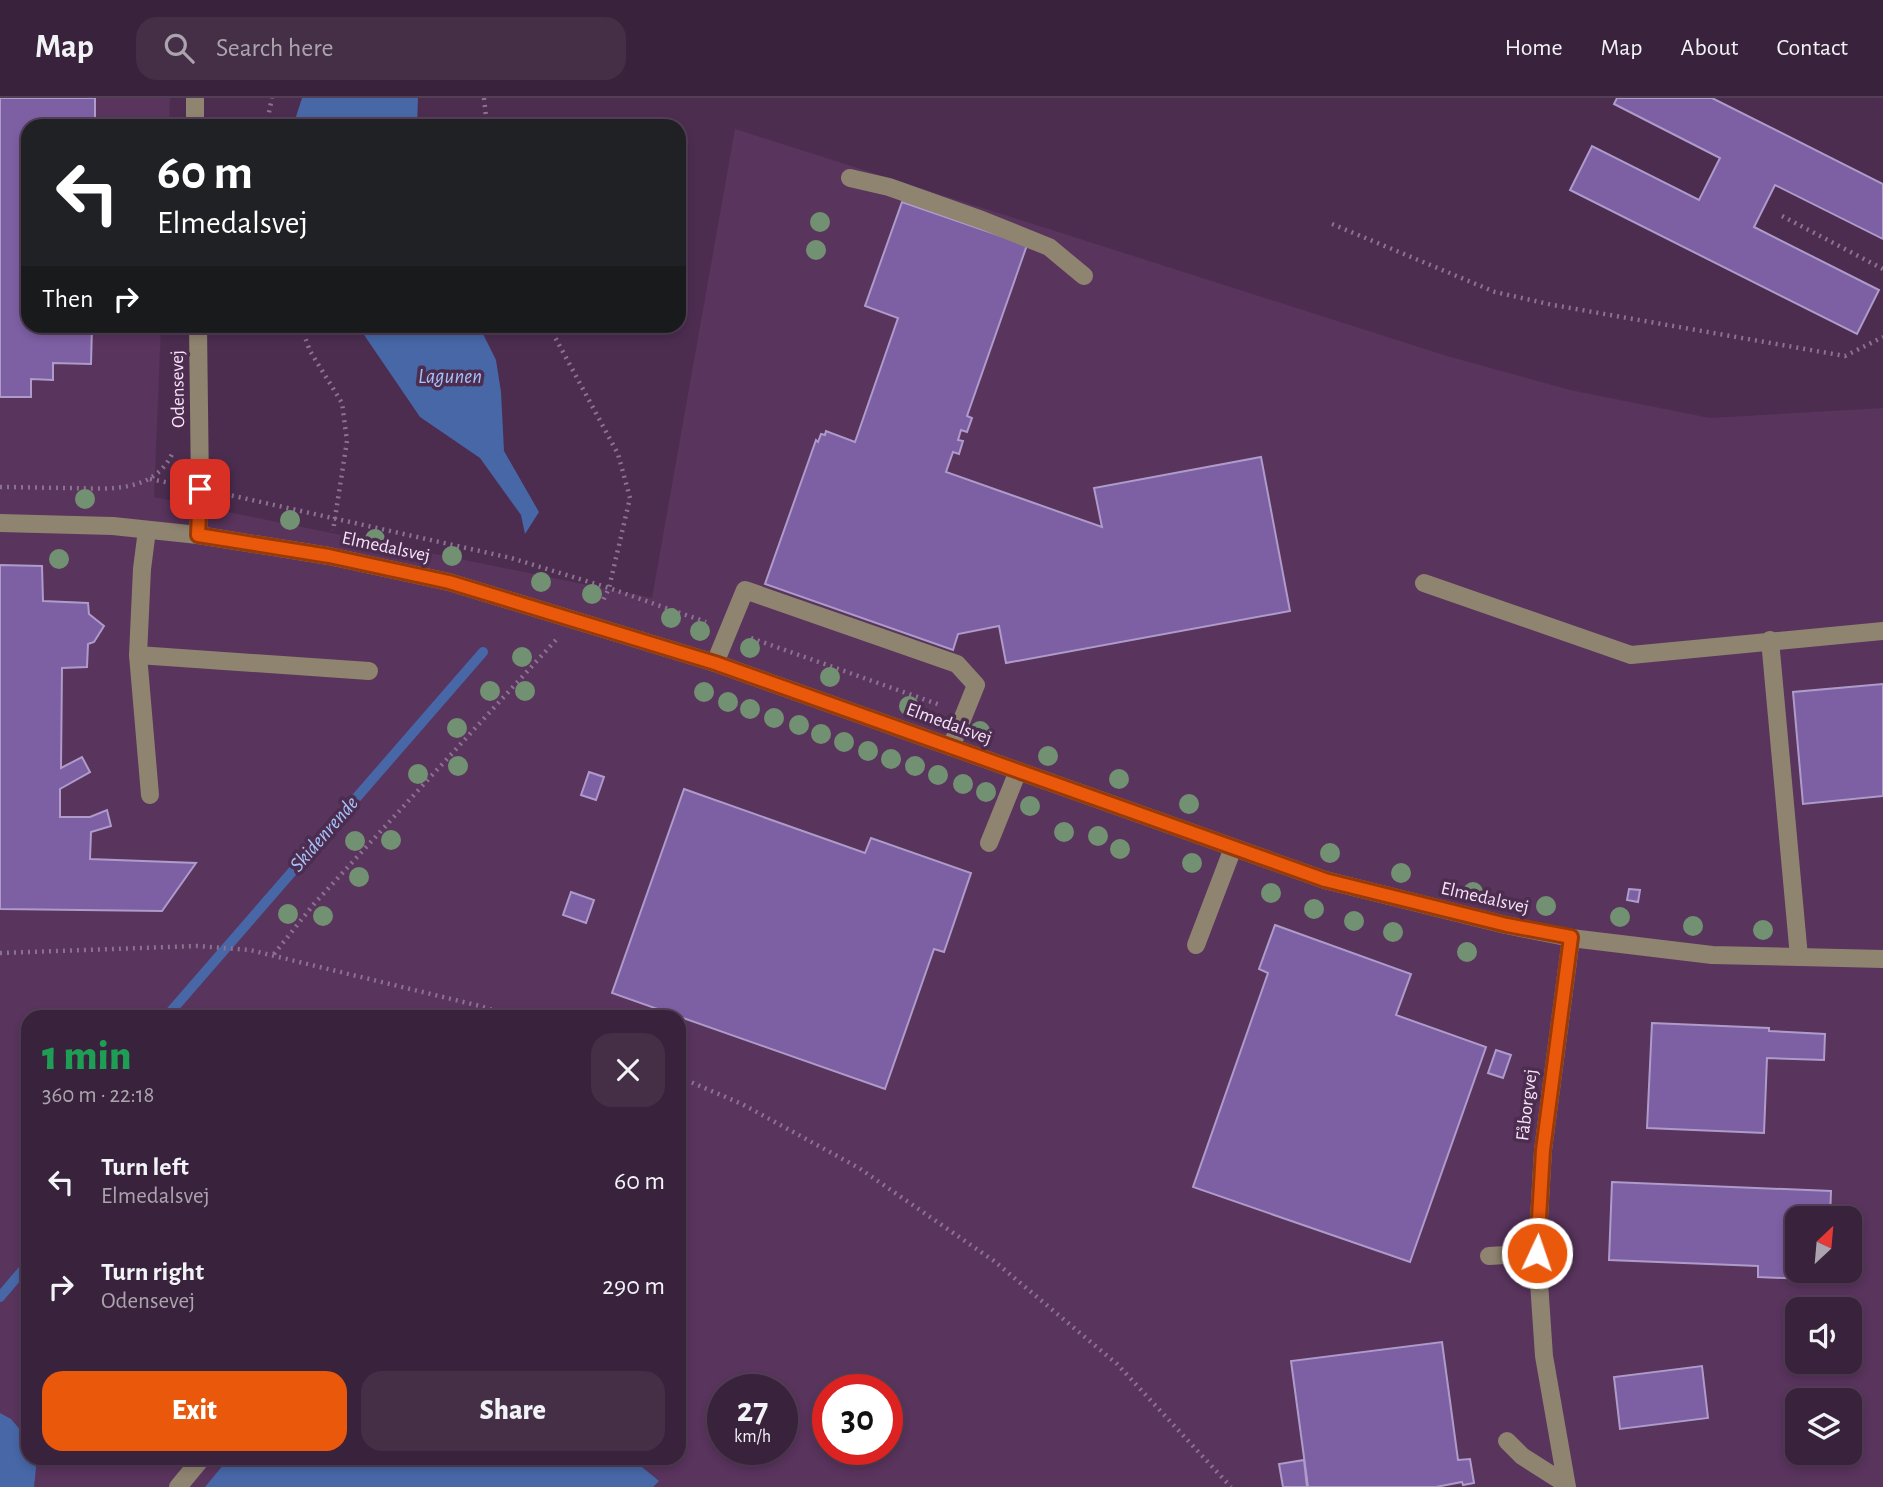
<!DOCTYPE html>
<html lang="en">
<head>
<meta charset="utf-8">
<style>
	body { margin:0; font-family:"Alegreya Sans",sans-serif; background:#442f47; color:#f1f3f6; height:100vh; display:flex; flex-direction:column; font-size:26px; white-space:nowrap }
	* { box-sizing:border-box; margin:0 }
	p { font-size:23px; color:#aba4af }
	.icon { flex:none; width:38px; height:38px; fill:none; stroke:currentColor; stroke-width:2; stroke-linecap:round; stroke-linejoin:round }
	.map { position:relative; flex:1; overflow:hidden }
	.sheet { position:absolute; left:21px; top:912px; width:665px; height:455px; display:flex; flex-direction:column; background:#39223c; border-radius:21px; box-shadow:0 4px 10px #0003,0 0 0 2px #533f56 }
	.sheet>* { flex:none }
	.banner { position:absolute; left:21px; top:21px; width:665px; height:214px; border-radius:21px; box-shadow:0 4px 10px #0003,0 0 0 2px #533f56; background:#202124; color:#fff; overflow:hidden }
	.needle { width:46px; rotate:26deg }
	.fabs { position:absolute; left:1785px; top:1108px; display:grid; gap:14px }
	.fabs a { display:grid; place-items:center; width:77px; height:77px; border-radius:14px; background:#39223c; box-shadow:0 4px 10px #0003,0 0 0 2px #533f56; font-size:35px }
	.speed { position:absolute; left:707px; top:1276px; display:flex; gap:14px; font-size:35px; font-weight:700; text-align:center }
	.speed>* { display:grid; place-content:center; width:91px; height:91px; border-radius:50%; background:#39223c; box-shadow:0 4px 10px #0003,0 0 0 2px #533f56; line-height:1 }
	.speed small { font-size:18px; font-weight:400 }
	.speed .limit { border:10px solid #d22; background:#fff; color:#111 }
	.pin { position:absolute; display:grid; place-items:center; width:60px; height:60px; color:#fff; margin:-30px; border-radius:14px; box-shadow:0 4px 10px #0006 }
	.me { position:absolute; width:77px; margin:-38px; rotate:3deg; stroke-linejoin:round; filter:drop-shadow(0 0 5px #0008) }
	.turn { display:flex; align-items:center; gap:24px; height:147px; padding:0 21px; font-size:32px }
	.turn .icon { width:91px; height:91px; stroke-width:2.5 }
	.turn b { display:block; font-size:49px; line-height:60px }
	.then { display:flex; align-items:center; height:66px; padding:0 21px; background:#0003; gap:14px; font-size:26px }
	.round { display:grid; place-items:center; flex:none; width:74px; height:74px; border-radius:21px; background:#442f47 }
	.headline { display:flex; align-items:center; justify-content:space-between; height:119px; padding:0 21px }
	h1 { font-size:42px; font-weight:800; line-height:52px; color:#1e9e55 }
	.cta { display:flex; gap:14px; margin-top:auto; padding:14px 21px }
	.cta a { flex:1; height:80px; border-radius:21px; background:#ea580c; color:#fff; font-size:28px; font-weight:800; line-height:80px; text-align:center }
	.cta a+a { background:#442f47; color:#f1f3f6 }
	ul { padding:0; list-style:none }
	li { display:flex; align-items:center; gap:21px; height:105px; padding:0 21px }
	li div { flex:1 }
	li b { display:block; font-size:26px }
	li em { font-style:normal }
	header { display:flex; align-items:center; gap:42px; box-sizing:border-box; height:98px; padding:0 35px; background:#39223c; border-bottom:2px solid #533f56 }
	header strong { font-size:33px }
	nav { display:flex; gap:38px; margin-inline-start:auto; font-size:24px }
	.search { width:490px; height:63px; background:#442f47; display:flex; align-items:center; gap:18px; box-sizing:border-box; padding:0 24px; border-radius:21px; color:#aba4af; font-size:26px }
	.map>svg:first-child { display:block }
</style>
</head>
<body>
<header>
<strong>Map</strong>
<div class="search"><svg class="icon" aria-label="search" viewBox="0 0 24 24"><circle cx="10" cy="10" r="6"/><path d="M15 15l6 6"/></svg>Search here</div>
<nav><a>Home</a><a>Map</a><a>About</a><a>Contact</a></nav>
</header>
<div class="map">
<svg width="1883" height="1389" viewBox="0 0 1883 1389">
	<rect width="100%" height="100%" fill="#4c2d50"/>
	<!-- built -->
	<path fill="#59345d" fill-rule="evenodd" d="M0,0H170L169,28H28V228H161L154,399L652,500L735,31L1447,258L1570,292L1710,320L1883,310V1389H0ZM28,919H679V1360H28ZM1797,1120H1850V1172H1797ZM1797,1211H1850V1264H1797ZM723,1292H782V1351H723ZM828,1292H887V1351H828ZM1797,1302H1850V1354H1797Z"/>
	<!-- water -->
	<g fill="#4767a7">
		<polygon points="302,0 418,0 417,28 293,28"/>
		<polygon points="358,228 479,228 496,262 501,294 504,353 539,414 525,436 521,417 480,360 420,319"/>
		<polygon points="0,1315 11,1321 28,1341 28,1360 35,1360 36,1370 34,1389 0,1389"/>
		<polygon points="229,1360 631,1360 659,1383 653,1389 205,1389"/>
	</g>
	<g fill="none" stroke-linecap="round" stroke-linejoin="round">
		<!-- stream -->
		<g stroke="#4767a7" stroke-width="10">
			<polyline points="166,919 483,554"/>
			<polyline points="0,1199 28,1166"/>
		</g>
	</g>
	<!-- building -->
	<g fill="#7d5fa4" stroke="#ae9bca" stroke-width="2">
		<polygon points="0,0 95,0 95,28 28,28 28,228 92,228 91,266 53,265 53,282 31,281 31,299 0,299"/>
		<polygon points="1617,0 1712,0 1883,86 1883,141 1775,87 1754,129 1879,192 1857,236 1570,92 1592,48 1699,102 1720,60 1614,6"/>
		<polygon points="902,104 1027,147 967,318 972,320 967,334 961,332 958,342 963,343 959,356 953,354 946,374 1102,429 1094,390 1261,359 1290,513 1006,565 999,528 958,536 953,552 765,486 816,342 818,344 821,336 825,337 826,333 855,344 898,220 865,208"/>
		<polygon points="0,467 42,468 43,503 88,505 89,516 104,528 94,544 88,546 87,569 62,570 61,670 82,659 90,674 60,691 60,719 90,719 107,712 111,728 91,734 90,761 196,765 162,813 0,811"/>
		<polygon points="1883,586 1883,698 1803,706 1793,594"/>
		<polygon points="589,674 604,679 596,702 581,697"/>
		<polygon points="684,691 865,755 871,740 971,775 944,854 934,851 885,991 612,895"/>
		<polygon points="1629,791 1640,792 1638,804 1627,802"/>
		<polygon points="571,794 594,802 586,825 563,817"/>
		<polygon points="1275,827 1411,876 1396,917 1486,949 1410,1164 1193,1089 1268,875 1259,871"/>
		<polygon points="1652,925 1769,930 1769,933 1825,936 1824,962 1767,960 1764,1035 1647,1030"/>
		<polygon points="1496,952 1511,957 1503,980 1488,975"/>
		<polygon points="1612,1084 1831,1093 1830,1120 1797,1120 1797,1172 1828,1172 1827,1182 1758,1179 1758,1168 1609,1162"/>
		<polygon points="1442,1244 1458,1362 1470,1361 1474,1385 1463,1387 1462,1384 1436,1389 1308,1389 1291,1263"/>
		<polygon points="1702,1268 1708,1320 1620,1331 1614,1279"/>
		<polygon points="1304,1362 1307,1389 1283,1389 1279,1366"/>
	</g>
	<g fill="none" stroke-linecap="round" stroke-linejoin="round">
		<!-- path -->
		<g stroke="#8c7290" stroke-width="4.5" stroke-dasharray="2 5" stroke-linecap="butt">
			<polyline points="484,0 487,28"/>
			<polyline points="266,28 272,0"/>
			<polyline points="1782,118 1883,171"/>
			<polyline points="1332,126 1495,194 1553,207 1845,258 1883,239"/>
			<polyline points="301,228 310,253 342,305 347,343 333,433"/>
			<polyline points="549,228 618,356 630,400 609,490 602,505"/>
			<polyline points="150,381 175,386"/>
			<path d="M0,389C24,389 48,390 72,390C109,391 155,395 173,354"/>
			<polyline points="225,396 511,460 609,490 706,524"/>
			<polyline points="751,540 940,607"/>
			<polyline points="0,855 197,848 250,852 480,908 514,919"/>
			<polyline points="274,856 314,806 556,542"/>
			<polyline points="679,979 742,1006 859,1070 994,1163 1117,1266 1231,1389"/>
		</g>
		<!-- minor -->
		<g stroke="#8f8470" stroke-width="18">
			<polyline points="195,0 195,28"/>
			<polyline points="850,80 889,89 982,122 1049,149 1084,178"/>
			<polyline points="198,228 200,391 198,437"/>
			<polyline points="0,425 113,428 198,437 329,458 449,484 715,565 1325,782 1506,827 1571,840 1712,857 1883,861"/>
			<polyline points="147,432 142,471 138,557 369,573"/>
			<polyline points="1424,485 1631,557 1883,533"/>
			<polyline points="1770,542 1799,859"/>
			<polyline points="138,557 150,697"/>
			<polyline points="715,565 745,492 957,566 976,587 951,649"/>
			<polyline points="989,745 1018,673"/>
			<polyline points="1196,847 1233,750"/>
			<polyline points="1489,1158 1537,1155"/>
			<polyline points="1507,1343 1522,1358 1566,1386"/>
			<polyline points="178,1389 202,1360"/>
			<polyline points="1567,1389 1544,1258 1537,1155 1543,1052 1571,840"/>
		</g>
	</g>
	<!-- trees -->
	<g fill="#729172">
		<circle cx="820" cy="124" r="10"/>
		<circle cx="816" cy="152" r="10"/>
		<circle cx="85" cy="401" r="10"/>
		<circle cx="290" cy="422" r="10"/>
		<circle cx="375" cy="441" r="10"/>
		<circle cx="452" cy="458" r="10"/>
		<circle cx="59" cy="461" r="10"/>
		<circle cx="541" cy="484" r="10"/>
		<circle cx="592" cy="496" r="10"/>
		<circle cx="671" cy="520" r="10"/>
		<circle cx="700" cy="533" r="10"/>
		<circle cx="750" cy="550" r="10"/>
		<circle cx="522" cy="559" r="10"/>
		<circle cx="830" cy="579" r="10"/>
		<circle cx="490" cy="593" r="10"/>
		<circle cx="525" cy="593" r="10"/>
		<circle cx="704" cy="594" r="10"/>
		<circle cx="728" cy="604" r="10"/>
		<circle cx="909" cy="608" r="10"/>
		<circle cx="750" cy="611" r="10"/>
		<circle cx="774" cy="620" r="10"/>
		<circle cx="799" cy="627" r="10"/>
		<circle cx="457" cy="630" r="10"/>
		<circle cx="980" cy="633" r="10"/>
		<circle cx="821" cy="636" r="10"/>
		<circle cx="844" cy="644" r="10"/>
		<circle cx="868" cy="653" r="10"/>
		<circle cx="1048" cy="658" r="10"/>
		<circle cx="891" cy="661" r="10"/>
		<circle cx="458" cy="668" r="10"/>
		<circle cx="915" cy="668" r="10"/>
		<circle cx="418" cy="676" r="10"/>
		<circle cx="938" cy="677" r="10"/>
		<circle cx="1119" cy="681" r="10"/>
		<circle cx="963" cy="686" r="10"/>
		<circle cx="986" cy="694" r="10"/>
		<circle cx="1189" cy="706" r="10"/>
		<circle cx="1030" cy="708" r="10"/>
		<circle cx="1064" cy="734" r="10"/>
		<circle cx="1098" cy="738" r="10"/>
		<circle cx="391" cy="742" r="10"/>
		<circle cx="355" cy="743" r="10"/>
		<circle cx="1120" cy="751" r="10"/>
		<circle cx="1330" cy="755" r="10"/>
		<circle cx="1192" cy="765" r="10"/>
		<circle cx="1401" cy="775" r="10"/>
		<circle cx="359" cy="779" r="10"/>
		<circle cx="1473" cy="794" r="10"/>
		<circle cx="1271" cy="795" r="10"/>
		<circle cx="1546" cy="808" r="10"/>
		<circle cx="1314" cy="811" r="10"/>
		<circle cx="288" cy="816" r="10"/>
		<circle cx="323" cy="818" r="10"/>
		<circle cx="1620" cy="819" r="10"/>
		<circle cx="1354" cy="823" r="10"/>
		<circle cx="1693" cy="828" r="10"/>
		<circle cx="1763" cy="832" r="10"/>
		<circle cx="1393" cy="834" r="10"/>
		<circle cx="1467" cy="854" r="10"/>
	</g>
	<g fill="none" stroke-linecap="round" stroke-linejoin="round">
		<!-- route casing -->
		<g stroke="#983908" stroke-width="18">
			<polyline id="route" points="200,391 198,437 329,458 449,484 715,565 1325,782 1507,827 1571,839 1543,1052 1537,1155"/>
		</g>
		<!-- route -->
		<use href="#route" stroke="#ea580c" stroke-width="12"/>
	</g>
	<g text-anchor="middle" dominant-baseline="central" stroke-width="7" stroke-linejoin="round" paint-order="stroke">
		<!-- street labels -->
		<g font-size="19" fill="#f6e3f8" stroke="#4c2d50">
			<text transform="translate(178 291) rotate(-91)">Odensevej</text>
			<text transform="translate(386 449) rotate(12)">Elmedalsvej</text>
			<text transform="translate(949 626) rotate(20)">Elmedalsvej</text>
			<text transform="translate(1485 800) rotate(13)">Elmedalsvej</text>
			<text transform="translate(1527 1007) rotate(-83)">Fåborgvej</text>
		</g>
		<!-- water labels -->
		<g font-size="21" font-style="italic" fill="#a6c3f9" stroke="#4c2d50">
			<text x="450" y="278">Lagunen</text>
			<text transform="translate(324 736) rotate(-49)">Skidenrende</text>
		</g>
	</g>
</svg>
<div class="fabs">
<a><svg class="needle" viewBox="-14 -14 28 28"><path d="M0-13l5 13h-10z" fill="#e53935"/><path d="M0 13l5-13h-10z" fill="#aba4af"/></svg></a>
<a><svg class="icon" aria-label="sound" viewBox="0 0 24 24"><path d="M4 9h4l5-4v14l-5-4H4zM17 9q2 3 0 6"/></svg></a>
<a><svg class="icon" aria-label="layers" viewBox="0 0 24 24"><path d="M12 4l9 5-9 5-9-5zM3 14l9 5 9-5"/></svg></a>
</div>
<div class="speed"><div>27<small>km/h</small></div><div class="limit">30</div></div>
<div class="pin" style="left:200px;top:391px;background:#d93025"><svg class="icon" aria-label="arrive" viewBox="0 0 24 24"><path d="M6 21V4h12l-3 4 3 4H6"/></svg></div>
<svg class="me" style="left:1537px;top:1155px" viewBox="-20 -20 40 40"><circle r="17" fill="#ea580c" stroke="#fff" stroke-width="3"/><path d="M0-11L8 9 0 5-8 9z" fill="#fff"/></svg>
<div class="banner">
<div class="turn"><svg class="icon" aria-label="left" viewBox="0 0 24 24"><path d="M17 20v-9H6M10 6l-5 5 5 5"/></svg><div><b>60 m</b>Elmedalsvej</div></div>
<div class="then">Then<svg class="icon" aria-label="right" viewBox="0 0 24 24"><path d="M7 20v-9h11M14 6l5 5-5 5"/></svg></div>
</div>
<section class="sheet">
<div class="headline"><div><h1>1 min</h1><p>360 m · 22:18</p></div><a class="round"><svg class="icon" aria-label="close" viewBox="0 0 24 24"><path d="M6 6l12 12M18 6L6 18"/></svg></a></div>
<ul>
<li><svg class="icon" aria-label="left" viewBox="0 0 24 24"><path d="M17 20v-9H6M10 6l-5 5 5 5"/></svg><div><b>Turn left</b><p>Elmedalsvej</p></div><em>60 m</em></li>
<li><svg class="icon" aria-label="right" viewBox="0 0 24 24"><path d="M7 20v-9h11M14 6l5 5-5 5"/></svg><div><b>Turn right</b><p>Odensevej</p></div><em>290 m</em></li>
</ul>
<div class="cta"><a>Exit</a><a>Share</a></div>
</section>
</div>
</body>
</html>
